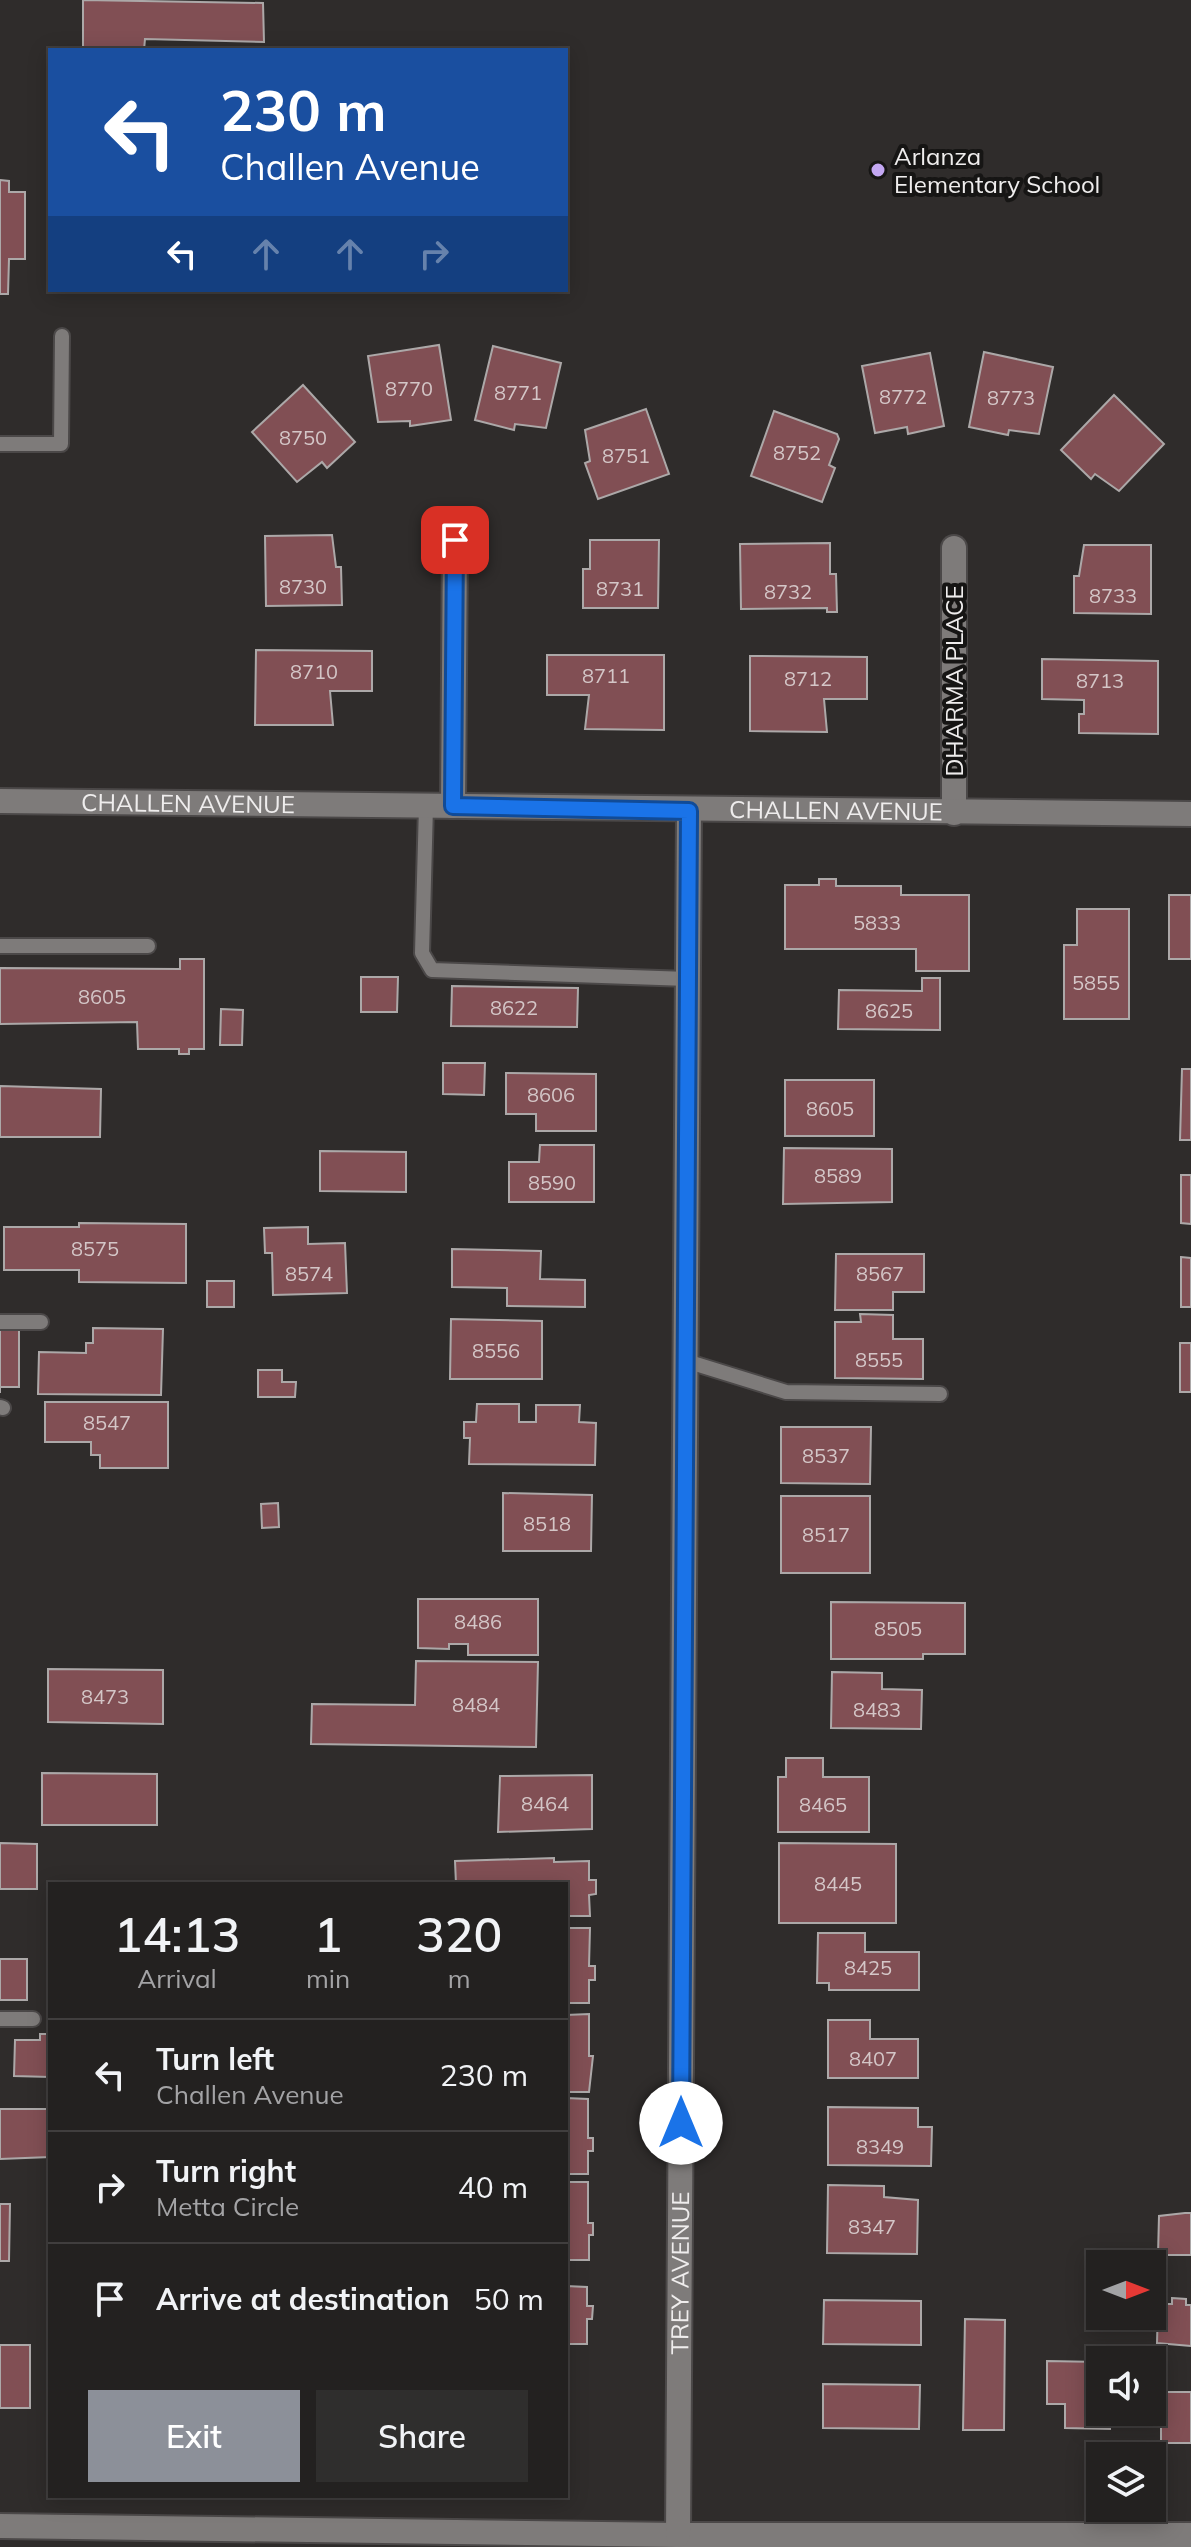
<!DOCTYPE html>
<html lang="en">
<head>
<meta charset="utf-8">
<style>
	body { margin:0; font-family:Mulish,sans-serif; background:#2f2e2d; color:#f1f3f6; height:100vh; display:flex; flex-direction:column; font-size:30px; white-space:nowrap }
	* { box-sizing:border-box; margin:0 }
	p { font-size:26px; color:#a3a3a5 }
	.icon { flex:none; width:44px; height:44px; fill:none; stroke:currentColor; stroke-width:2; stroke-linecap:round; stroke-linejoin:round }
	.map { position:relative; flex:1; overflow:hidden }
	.drawer { position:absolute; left:48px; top:1882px; width:520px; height:616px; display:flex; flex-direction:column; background:#232120; border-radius:0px; box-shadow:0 4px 20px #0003,0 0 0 2px #403e3e }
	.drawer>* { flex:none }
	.hud { position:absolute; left:48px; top:48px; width:520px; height:244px; border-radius:0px; box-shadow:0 4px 20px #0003,0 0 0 2px #403e3e; background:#1a4fa0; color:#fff; overflow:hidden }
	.needle { width:52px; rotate:90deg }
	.fabs { position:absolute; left:1086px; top:2250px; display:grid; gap:16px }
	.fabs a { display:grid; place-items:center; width:80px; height:80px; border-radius:0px; background:#232120; box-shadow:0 4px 20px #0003,0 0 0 2px #403e3e; font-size:40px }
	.pin { position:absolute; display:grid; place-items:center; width:68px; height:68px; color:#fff; margin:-34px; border-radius:16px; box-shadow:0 4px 12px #0006 }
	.me { position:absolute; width:88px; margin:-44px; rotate:0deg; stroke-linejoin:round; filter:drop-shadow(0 0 6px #0008) }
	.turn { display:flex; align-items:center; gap:28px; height:168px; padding:0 40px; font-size:36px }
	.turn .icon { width:104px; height:104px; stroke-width:2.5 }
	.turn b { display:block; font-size:56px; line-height:68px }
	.lanes { display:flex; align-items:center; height:76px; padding:0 40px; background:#0003; justify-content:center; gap:40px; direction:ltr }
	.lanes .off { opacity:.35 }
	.eta { display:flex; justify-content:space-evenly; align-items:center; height:136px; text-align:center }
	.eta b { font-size:48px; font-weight:600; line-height:56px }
	.primary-button { display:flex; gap:16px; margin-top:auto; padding:16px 40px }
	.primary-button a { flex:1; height:92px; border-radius:0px; background:#8c9099; color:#fff; font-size:32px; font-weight:600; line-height:92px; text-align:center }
	.primary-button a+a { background:#2f2e2d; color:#f1f3f6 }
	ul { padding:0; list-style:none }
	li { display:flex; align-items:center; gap:24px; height:112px; padding:0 40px; border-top:2px solid #403e3e }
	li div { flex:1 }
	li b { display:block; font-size:30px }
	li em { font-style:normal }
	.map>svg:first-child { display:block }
</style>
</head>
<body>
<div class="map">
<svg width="1191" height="2547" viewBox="0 0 1191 2547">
	<rect width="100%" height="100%" fill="#2f2c2b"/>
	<!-- building -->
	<g fill="#814f54" stroke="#aca8a8" stroke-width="2">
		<polygon points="83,0 263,3 264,42 145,39 144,50 83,50"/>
		<polygon points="0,180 9,181 9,192 25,192 25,259 9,259 8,294 0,294"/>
		<polygon points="439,345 451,420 410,426 410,421 378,422 368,356"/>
		<polygon points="493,346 561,363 546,428 515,424 514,430 475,420"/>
		<polygon points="984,352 1053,367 1039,434 1009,430 1008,435 969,427"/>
		<polygon points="930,353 944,426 908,434 907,427 875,433 862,366"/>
		<polygon points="303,385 355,442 327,468 322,462 297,482 252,432"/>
		<polygon points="1114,395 1164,444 1119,491 1095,474 1091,479 1061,450"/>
		<polygon points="646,409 669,474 598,499 585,463 590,461 585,430"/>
		<polygon points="774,411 837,434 839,439 829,465 835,468 822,502 751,476"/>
		<polygon points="332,535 336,567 341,567 342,605 266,606 265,536"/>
		<polygon points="590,540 659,540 658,608 583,608 583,569 590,569"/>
		<polygon points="830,543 830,574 836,574 837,612 827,612 827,608 741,609 740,544"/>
		<polygon points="1084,545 1151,545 1151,614 1074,613 1074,576 1079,576"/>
		<polygon points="256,650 372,651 372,691 330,691 333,725 255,725"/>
		<polygon points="547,655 664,655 664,730 585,729 589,695 547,695"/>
		<polygon points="750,656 867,657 867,699 824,699 827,732 750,731"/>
		<polygon points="1042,659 1158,661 1158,734 1079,733 1079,714 1084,714 1084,700 1042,699"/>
		<polygon points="819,879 836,879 836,886 901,886 901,895 969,895 969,971 916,971 916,949 785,949 785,885 819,885"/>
		<rect x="1169" y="895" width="22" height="64"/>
		<polygon points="1077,909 1129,909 1129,1019 1064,1019 1064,945 1077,945"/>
		<polygon points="180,959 204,959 204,1049 189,1049 189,1054 179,1054 179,1049 138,1049 137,1022 0,1024 0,968 180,969"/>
		<polygon points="361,977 398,977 397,1012 361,1012"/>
		<polygon points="922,978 940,978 940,1030 838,1029 839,990 922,991"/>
		<polygon points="452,986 578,988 577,1027 451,1026"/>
		<polygon points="221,1009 243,1010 242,1045 220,1045"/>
		<polygon points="443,1063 485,1063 484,1095 443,1094"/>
		<polygon points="1182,1069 1191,1069 1191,1140 1180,1140"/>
		<polygon points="506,1073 596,1074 596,1131 536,1131 536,1114 506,1114"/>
		<rect x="785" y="1080" width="89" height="56"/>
		<polygon points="0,1086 101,1089 100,1137 0,1137"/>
		<polygon points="540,1145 594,1145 594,1202 509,1202 509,1162 539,1162"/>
		<polygon points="784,1148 892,1149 892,1202 783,1204"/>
		<polygon points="320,1151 406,1152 406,1192 320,1191"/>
		<polygon points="1181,1175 1191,1175 1191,1224 1181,1223"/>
		<polygon points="79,1223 186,1224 186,1283 79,1282 79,1270 4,1270 4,1227 79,1227"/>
		<polygon points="308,1227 308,1244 345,1243 347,1293 273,1295 272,1253 265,1253 264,1228"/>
		<polygon points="452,1249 541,1251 540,1279 585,1280 585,1307 507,1306 507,1288 452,1287"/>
		<polygon points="836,1254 924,1254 924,1292 893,1292 893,1310 835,1310"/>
		<polygon points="1181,1257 1191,1258 1191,1307 1181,1307"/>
		<rect x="207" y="1281" width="27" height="26"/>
		<polygon points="860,1314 893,1315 893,1339 923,1339 923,1379 835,1378 835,1322 861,1322"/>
		<polygon points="451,1319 542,1321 542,1379 450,1379"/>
		<polygon points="0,1327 19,1327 19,1387 0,1387 0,1393"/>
		<polygon points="93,1328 163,1329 161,1395 38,1394 39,1352 86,1353 86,1343 93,1343"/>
		<rect x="1180" y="1343" width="11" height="49"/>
		<polygon points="258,1370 282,1370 282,1382 296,1382 295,1397 258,1397"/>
		<polygon points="45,1402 168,1402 168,1468 100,1468 100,1455 91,1455 91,1442 45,1442"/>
		<polygon points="477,1404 519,1404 519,1422 536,1422 536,1405 580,1405 579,1422 596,1423 595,1465 469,1464 470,1438 464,1438 464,1422 476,1422"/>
		<polygon points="781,1427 871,1427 870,1484 781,1483"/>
		<polygon points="503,1493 592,1495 591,1551 503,1551"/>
		<rect x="781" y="1496" width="89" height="77"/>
		<polygon points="278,1503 279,1527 262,1528 261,1504"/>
		<polygon points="418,1599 538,1599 538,1655 468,1655 468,1644 449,1644 449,1649 418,1648"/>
		<polygon points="831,1602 965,1603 965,1654 923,1654 923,1659 831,1659"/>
		<polygon points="416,1661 538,1662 536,1747 311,1744 312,1704 415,1705"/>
		<polygon points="48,1669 163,1670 163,1724 48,1722"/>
		<polygon points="832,1672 882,1673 882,1689 922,1690 921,1729 831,1728"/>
		<polygon points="786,1758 823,1758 823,1777 869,1777 869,1832 778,1832 778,1777 786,1777"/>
		<polygon points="42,1773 157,1774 157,1825 42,1825"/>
		<polygon points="592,1775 592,1829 498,1832 500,1776"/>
		<polygon points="0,1843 37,1844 37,1889 0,1889"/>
		<polygon points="779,1843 896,1844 896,1923 779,1923"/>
		<polygon points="554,1858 554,1862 589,1861 589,1880 596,1880 596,1894 589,1895 590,1916 566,1916 566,1884 456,1884 455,1861"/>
		<rect x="323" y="1881" width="57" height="3"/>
		<polygon points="566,1928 590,1928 589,1966 595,1966 595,1980 589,1980 589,2003 566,2003"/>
		<polygon points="818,1933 865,1933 865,1952 919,1952 919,1990 829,1990 829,1983 817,1983"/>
		<rect x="0" y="1959" width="27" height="41"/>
		<polygon points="589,2014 589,2056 593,2056 589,2092 566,2092 566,2015"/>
		<polygon points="828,2020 870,2020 870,2039 918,2039 918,2078 828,2078"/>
		<polygon points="40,2034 50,2034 50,2077 14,2076 15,2040 40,2040"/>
		<polygon points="566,2098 588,2099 588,2138 593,2138 593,2151 588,2151 588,2174 566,2174"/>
		<polygon points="828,2107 918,2108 918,2127 932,2127 931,2166 828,2165"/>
		<polygon points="0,2109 50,2109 50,2157 0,2159"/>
		<polygon points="566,2182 588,2182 588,2223 593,2223 593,2235 589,2235 589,2260 566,2260"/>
		<polygon points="828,2185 884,2186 884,2197 918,2200 917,2254 827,2253"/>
		<polygon points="0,2204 10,2204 9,2261 0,2261"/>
		<polygon points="1185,2213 1191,2213 1191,2255 1158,2255 1159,2216"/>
		<polygon points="566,2286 587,2287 587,2306 593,2306 592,2319 587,2319 587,2344 566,2344"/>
		<polygon points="1172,2298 1186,2299 1186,2305 1191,2305 1191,2346 1157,2343 1158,2304 1172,2304"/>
		<polygon points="824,2300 921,2301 921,2345 823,2344"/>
		<polygon points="965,2319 1005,2320 1004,2430 963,2430"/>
		<rect x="0" y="2345" width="30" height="63"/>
		<polygon points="1047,2361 1100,2362 1100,2412 1121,2412 1110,2413 1110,2429 1065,2428 1065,2404 1047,2404"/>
		<polygon points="823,2384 920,2385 919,2429 823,2428"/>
		<rect x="1161" y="2392" width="30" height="51"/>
	</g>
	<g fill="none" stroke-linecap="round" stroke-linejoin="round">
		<!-- service casing -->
		<g stroke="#4b4848" stroke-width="18">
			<g id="service">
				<polyline points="0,444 61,444 62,336"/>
				<polyline points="426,806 422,953 432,970 688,979"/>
				<polyline points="0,946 148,946"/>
				<polyline points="0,1322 41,1322"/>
				<polyline points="686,1361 786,1392 940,1394"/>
				<polyline points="0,1407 3,1408"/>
				<polyline points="0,2019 33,2019"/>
			</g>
		</g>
		<!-- minor casing -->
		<g stroke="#4b4848" stroke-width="28">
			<g id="minor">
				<polyline points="954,548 954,813"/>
				<polyline points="453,806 455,540"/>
				<polyline points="0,2526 678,2535 1191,2535"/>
				<path id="s1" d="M678,2535L689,811"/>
			</g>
		</g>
		<!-- tertiary casing -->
		<g stroke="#4b4848" stroke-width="28">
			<g id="tertiary">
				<path id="s2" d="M0,801L1191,814"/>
			</g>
		</g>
		<!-- service -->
		<use href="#service" stroke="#7e7b7a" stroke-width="14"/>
		<!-- minor -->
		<use href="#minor" stroke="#7e7b7a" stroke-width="24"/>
		<!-- tertiary -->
		<use href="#tertiary" stroke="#7e7b7a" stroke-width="24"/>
	</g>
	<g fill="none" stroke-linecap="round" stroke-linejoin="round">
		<!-- route casing -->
		<g stroke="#114b97" stroke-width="20">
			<polyline id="route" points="455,540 453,806 689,811 681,2123"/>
		</g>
		<!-- route -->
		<use href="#route" stroke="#1a73e8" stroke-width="14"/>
	</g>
	<!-- markers -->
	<circle fill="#c3a7f2" stroke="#161514" stroke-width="3" cx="878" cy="170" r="8"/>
	<g text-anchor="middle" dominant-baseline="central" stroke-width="8" stroke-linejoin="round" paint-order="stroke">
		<!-- number labels -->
		<g font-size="20" fill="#d4c6c7">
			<text x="409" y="388">8770</text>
			<text x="518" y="392">8771</text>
			<text x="903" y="396">8772</text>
			<text x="1011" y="397">8773</text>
			<text x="303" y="437">8750</text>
			<text x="797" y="452">8752</text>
			<text x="626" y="455">8751</text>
			<text x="303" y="586">8730</text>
			<text x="620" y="588">8731</text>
			<text x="788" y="591">8732</text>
			<text x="1113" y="595">8733</text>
			<text x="314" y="671">8710</text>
			<text x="606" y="675">8711</text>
			<text x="808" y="678">8712</text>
			<text x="1100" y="680">8713</text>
			<text x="877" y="922">5833</text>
			<text x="1096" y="982">5855</text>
			<text x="102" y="996">8605</text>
			<text x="514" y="1007">8622</text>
			<text x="889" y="1010">8625</text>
			<text x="551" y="1094">8606</text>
			<text x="830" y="1108">8605</text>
			<text x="838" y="1175">8589</text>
			<text x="552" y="1182">8590</text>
			<text x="95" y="1248">8575</text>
			<text x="309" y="1273">8574</text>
			<text x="880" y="1273">8567</text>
			<text x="496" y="1350">8556</text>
			<text x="879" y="1359">8555</text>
			<text x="107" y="1422">8547</text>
			<text x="826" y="1455">8537</text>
			<text x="547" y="1523">8518</text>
			<text x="826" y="1534">8517</text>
			<text x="478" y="1621">8486</text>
			<text x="898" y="1628">8505</text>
			<text x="105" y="1696">8473</text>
			<text x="476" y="1704">8484</text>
			<text x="877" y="1709">8483</text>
			<text x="545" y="1803">8464</text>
			<text x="823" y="1804">8465</text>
			<text x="838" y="1883">8445</text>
			<text x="868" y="1967">8425</text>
			<text x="873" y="2058">8407</text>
			<text x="880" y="2146">8349</text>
			<text x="872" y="2226">8347</text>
		</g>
		<!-- poi labels -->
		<g font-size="24" fill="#efeded" stroke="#161514" text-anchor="start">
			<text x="894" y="156">Arlanza<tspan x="894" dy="28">Elementary School</tspan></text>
		</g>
		<!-- street labels -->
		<g font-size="24" fill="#efeded" stroke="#161514">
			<text transform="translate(954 681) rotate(-90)">DHARMA PLACE</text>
			<text stroke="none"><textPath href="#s2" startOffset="188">CHALLEN AVENUE</textPath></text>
			<text stroke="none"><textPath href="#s2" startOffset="836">CHALLEN AVENUE</textPath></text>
			<text stroke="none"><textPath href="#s1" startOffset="262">TREY AVENUE</textPath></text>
		</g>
	</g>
</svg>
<div class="fabs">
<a><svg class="needle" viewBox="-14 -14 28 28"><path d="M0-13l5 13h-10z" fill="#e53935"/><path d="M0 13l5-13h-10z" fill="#a3a3a5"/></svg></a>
<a><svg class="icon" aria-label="sound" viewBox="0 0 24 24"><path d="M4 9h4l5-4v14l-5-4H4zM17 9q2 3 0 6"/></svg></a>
<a><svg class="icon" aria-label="layers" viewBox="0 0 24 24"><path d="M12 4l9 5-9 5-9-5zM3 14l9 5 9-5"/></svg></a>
</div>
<div class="pin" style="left:455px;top:540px;background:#d93025"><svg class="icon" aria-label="arrive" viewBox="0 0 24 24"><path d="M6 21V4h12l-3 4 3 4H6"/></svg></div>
<svg class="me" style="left:681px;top:2123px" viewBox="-20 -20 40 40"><circle r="19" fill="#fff"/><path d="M0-13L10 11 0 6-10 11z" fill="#1a73e8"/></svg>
<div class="hud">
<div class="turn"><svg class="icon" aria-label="left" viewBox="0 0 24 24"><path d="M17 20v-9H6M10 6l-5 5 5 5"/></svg><div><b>230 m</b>Challen Avenue</div></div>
<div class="lanes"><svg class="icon" aria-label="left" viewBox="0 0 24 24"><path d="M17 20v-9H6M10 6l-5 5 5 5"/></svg><svg class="icon off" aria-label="ahead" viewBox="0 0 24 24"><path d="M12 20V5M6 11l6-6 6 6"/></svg><svg class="icon off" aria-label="ahead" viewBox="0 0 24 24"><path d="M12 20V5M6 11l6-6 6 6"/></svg><svg class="icon off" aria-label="right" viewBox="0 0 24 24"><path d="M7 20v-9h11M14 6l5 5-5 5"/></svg></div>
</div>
<section class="drawer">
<div class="eta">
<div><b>14:13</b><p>Arrival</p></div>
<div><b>1</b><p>min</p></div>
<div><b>320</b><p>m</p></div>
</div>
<ul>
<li><svg class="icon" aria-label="left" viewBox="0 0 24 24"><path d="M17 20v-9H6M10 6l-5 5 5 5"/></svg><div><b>Turn left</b><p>Challen Avenue</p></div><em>230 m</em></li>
<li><svg class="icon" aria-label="right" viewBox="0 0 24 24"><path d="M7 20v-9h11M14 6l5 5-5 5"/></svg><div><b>Turn right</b><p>Metta Circle</p></div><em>40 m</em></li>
<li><svg class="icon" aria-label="arrive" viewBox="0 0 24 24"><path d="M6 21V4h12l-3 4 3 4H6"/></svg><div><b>Arrive at destination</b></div><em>50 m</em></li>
</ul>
<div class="primary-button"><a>Exit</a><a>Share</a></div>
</section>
</div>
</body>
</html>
